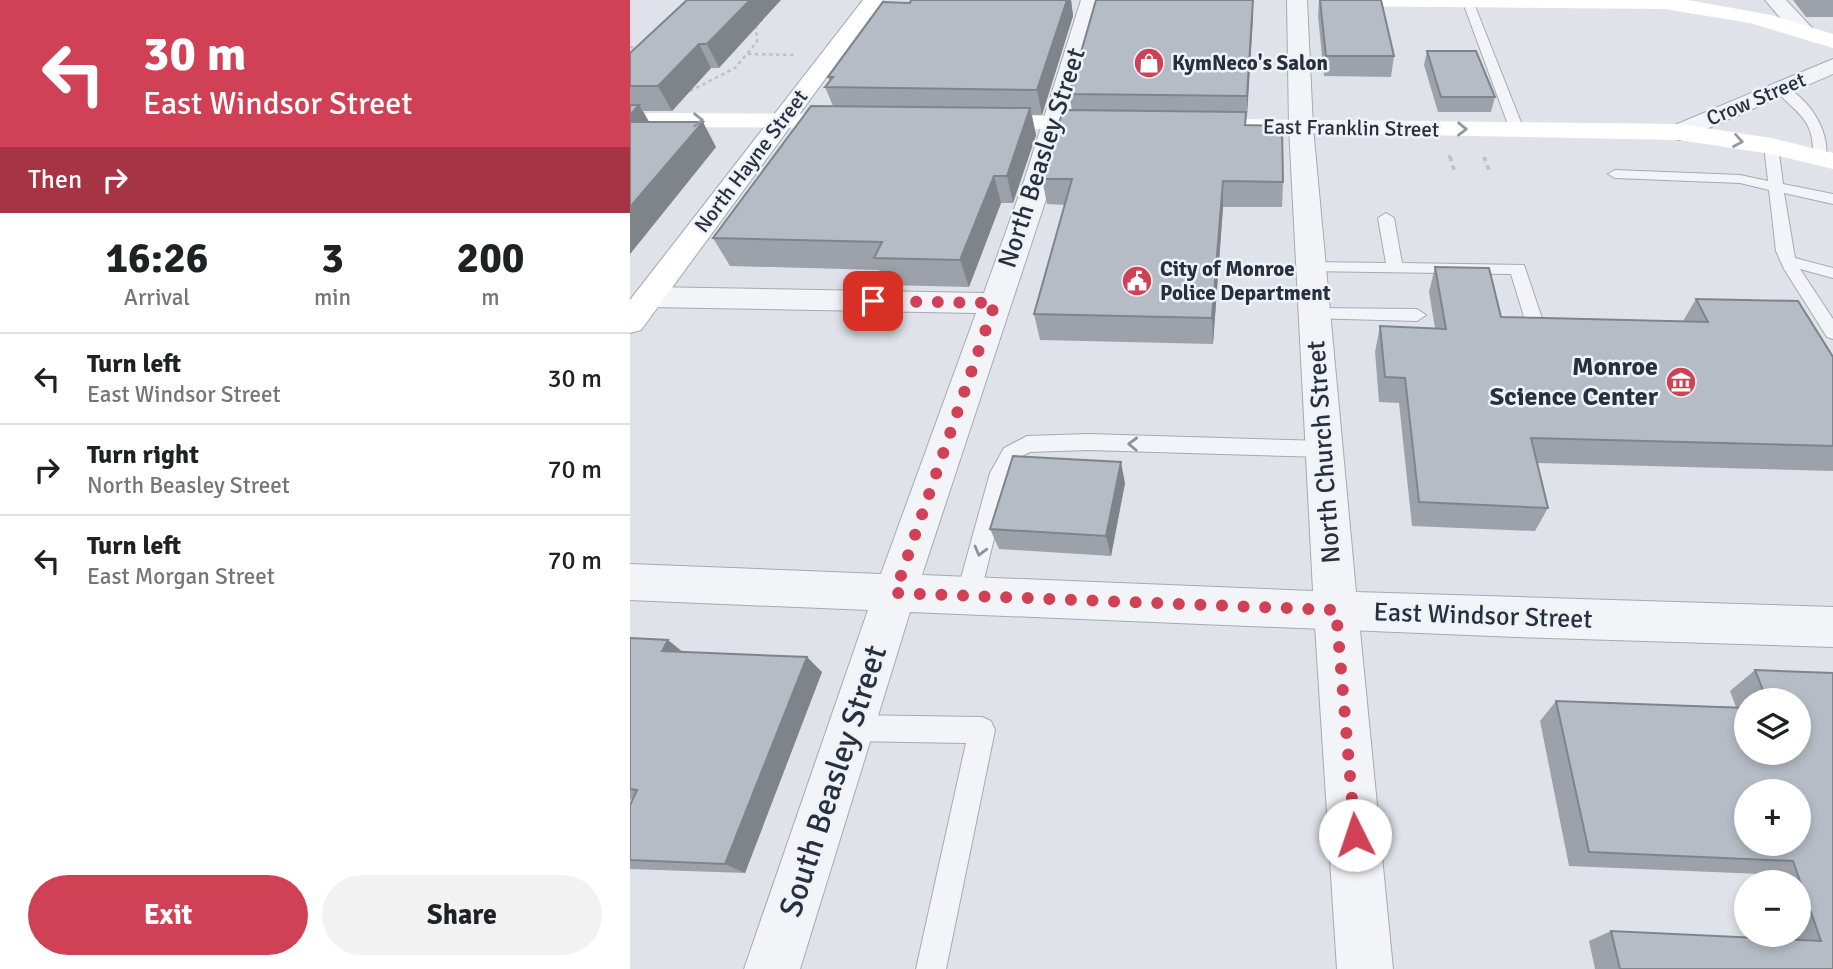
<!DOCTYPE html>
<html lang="en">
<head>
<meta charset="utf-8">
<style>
	body { margin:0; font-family:Signika,sans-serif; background:#f2f2f2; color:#202124; height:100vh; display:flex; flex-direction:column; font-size:26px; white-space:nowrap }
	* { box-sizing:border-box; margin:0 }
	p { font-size:23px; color:#757577 }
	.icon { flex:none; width:38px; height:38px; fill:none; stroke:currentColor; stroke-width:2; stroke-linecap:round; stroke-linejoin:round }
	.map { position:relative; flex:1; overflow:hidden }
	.sheet { display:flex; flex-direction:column; background:#fff; width:630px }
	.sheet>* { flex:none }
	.top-card { background:#d04156; color:#fff; overflow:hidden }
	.buttons { position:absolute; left:1104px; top:688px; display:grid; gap:14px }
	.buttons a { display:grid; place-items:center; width:77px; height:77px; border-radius:50%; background:#fff; box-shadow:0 4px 10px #0003; font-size:35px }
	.pin { position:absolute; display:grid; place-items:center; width:60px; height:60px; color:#fff; margin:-30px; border-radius:14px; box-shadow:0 4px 10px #0006 }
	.me { position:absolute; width:77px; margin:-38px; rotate:356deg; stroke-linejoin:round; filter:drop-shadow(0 0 5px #0008) }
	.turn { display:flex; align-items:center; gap:24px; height:147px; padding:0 28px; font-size:32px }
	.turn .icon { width:91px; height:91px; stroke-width:2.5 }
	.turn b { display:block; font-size:49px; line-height:60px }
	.then { display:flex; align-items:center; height:66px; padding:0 28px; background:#0003; gap:14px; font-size:26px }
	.eta { display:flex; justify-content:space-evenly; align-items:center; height:119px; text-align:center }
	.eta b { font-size:42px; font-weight:700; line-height:49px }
	.cta { display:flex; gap:14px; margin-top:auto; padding:14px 28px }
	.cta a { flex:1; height:80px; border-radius:42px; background:#d04156; color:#fff; font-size:28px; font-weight:700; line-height:80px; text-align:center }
	.cta a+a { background:#f2f2f2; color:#202124 }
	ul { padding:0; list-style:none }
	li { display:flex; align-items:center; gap:21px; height:91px; padding:0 28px; border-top:2px solid #e0e0e0 }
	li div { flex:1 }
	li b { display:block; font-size:26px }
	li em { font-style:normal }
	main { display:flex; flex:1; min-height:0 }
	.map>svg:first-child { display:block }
</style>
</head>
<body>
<main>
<section class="sheet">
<div class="top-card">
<div class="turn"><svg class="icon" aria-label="left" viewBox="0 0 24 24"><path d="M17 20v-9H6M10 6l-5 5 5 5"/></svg><div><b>30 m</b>East Windsor Street</div></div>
<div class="then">Then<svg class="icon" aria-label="right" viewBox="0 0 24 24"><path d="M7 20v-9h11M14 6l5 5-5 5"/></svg></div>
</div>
<div class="eta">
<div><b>16:26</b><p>Arrival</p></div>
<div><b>3</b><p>min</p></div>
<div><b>200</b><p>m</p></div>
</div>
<ul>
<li><svg class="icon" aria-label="left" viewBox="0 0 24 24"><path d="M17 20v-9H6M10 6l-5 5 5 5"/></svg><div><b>Turn left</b><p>East Windsor Street</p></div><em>30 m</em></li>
<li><svg class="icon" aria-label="right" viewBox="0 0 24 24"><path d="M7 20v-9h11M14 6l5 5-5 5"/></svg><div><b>Turn right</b><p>North Beasley Street</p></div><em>70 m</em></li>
<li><svg class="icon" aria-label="left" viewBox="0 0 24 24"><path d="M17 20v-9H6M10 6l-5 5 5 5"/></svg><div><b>Turn left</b><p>East Morgan Street</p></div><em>70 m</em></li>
</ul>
<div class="cta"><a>Exit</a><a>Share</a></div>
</section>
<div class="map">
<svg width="1203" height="969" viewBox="0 0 1203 969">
	<rect width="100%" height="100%" fill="#dfe3e9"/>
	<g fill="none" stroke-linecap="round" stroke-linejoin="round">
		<!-- service casing -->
		<g stroke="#a4aab3" stroke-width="2">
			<g id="service">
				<polygon points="832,0 843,1 894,130 892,133 882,133 880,130"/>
				<path d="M1150,85C1176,93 1203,133 1195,161H1185L1183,158C1185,118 1167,114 1144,89Z"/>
				<polygon points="1141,142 1148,146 1153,184 1203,194 1203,204 1154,193 1165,258 1203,268 1203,278 1170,269 1203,319 1203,339 1197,337 1154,269 1146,251 1139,190 1110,183 985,178 978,174 985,170 1110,175 1138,181 1134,146"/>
				<polygon points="756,213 764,218 772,263 894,265 916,330 913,334 901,334 898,330 881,274 675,271 673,267 681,262 756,263 748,218"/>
				<polygon points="684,308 787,309 796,315 787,321 678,318 675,314"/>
				<polygon points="458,434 694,441 701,444 704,449 701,454 694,457 458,450 400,452 388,458 380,473 350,596 346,603 338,606 330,603 326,596 360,473 374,448 397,436"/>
				<polygon points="220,715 352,717 361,721 365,730 316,969 286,969 336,743 220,741 211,737 207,728 211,719"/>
			</g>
		</g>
		<!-- minor casing -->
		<g stroke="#a4aab3" stroke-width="2">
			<g id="minor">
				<polygon points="451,0 471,0 422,181 292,575 683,591 659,127 657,0 677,0 683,127 726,592 1203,607 1203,647 886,637 280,612 170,969 114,969 238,610 0,600 0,564 251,574 346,313 19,307 8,304 3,297 8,290 19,287 354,293 394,181"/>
				<polygon points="1135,0 1156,0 1184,30 1181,35 1165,35"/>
				<polygon points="1203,59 1203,74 1058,137 1049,140 1040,137 1036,132 1040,127"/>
			</g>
		</g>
		<!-- tertiary casing -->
		<g stroke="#a4aab3" stroke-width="2">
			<polygon id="tertiary" points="706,591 721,596 728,610 763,969 707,969 684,610 691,596"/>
		</g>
		<!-- primary casing -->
		<g stroke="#9ea7b5" stroke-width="2">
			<polygon id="primary" points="233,0 253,0 11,330 0,333 0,300"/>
		</g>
		<!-- path-far1 -->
		<g stroke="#bdc1c7" stroke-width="2.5" stroke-dasharray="3.5 3.5" stroke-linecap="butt">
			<polyline points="0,47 11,49"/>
			<polyline points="118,54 164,55"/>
			<polyline points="60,91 105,68 127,42 126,24"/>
			<polyline points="819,155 820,158"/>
		</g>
		<!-- path -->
		<g stroke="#bdc1c7" stroke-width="3.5" stroke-dasharray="4.5 4.5" stroke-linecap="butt">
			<polyline points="820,157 825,173"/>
			<polyline points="854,157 860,173"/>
		</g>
		<!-- service -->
		<use href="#service" fill="#f2f4f7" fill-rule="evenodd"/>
		<!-- minor -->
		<use href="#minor" fill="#f2f4f7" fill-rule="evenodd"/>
		<!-- tertiary -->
		<use href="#tertiary" fill="#f2f4f7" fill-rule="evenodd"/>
		<!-- secondary -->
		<g fill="#fff" fill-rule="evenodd">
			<polygon points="690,0 1058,0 1141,15 1203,34 1203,48 1120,23 1034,9 700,6 693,4"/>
			<polygon points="0,113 220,114 229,116 232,121 229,126 220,128 0,127"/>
			<polygon points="350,115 483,117 492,119 495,124 492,129 483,131 341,127 338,122 341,117"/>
			<polygon points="599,119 1049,124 1141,138 1203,153 1203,169 1141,154 1049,140 590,131 587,126 590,121"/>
		</g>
		<!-- primary -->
		<use href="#primary" fill="#fff" fill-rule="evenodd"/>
	</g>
	<!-- wall -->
	<g fill="#9da2aa" fill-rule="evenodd">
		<polygon points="57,0 89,68 81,68 42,111 13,111 19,122 86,147 0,254 0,53"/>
		<polygon points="281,0 441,0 443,16 412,115 402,115 406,135 383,203 371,203 339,287 256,285 249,270 100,266 83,238 203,106 195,87 200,82 198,77"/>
		<polygon points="623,0 616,125 653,182 652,207 593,207 583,344 410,340 404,314 435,205 417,204 412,179 442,110 439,94"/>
		<polygon points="689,0 751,0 764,56 761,77 694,76 688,16"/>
		<polygon points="1163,0 1203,0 1203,17 1176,17"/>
		<polygon points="797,51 865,97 861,112 808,112 794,65"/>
		<polygon points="805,267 871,317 1053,321 1066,299 1203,357 1203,471 907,463 918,508 905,531 782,526 769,403 749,402 745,352 750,326 805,328 799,292"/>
		<polygon points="495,483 481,556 369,549 360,529"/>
		<polygon points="0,638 38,640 53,652 192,672 115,873 0,869 0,805 3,800 0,799"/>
		<path d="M1125,670L1203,673V969H965L959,941L981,931L1153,939L1151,934H1169V882H1134L1131,874L939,866L910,721L926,701L1106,707L1100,691ZM1116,700H1169L1116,752Z"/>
	</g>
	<!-- shaded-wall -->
	<g fill="#7f848b">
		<polygon points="120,0 151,0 89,68 77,44"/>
		<polygon points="433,0 441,0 443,16 412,115 407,90"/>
		<polygon points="623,0 623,18 617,117 617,96"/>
		<polygon points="69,44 81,68 42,111 28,86"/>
		<polygon points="9,105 24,130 0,132 0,115"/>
		<polygon points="400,108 406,135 383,203 377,176"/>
		<polygon points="73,122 86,147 0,254 0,207"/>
		<polygon points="364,176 371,203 339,287 330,260"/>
		<polygon points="593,181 593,207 583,344 582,318"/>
		<polygon points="491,462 495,483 481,556 476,536"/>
		<polygon points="38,640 57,656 32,651"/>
		<polygon points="177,657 192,672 115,873 95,864"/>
	</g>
	<!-- building -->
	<g fill="#b6bcc6" stroke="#7f848b" stroke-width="2" fill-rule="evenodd">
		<polygon points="57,0 120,0 77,44 69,44 28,86 0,86 0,53"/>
		<polygon points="281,0 437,0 407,90 195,87 203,77 198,77 253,2 280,3"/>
		<polygon points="466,0 623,0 617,96 439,94"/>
		<polygon points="690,0 751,0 764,56 696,56"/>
		<polygon points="797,51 846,51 865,97 811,97"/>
		<polygon points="0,105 9,105 0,115"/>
		<polygon points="181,106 400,108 377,176 364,176 330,260 244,258 252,242 83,238"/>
		<polygon points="433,110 616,112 615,125 652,126 653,182 593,181 582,318 404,314 442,179 412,179"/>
		<polygon points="0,122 73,122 0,207"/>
		<polygon points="805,267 859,268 871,317 1078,322 1066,299 1168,301 1203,357 1203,446 901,438 918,508 789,502 775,378 755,377 750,326 816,329"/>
		<polygon points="383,456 491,462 476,536 360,529"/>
		<polygon points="0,638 38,640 32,651 177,657 95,864 0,860 0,805 7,790 0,789"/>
		<path d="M1125,670L1203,673V969H990L981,931L1191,941L1163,861L959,852L926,701L1116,708V752H1169V700H1137ZM1116,791H1169V844H1116Z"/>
	</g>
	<!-- one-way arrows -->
	<defs><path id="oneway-chevron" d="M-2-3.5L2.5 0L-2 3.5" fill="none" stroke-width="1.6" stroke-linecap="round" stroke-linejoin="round" transform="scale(1.75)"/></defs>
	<g stroke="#9498a0">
		<use href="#oneway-chevron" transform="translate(68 120) rotate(1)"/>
		<use href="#oneway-chevron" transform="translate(832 129) rotate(1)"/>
		<use href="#oneway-chevron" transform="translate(1108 141) rotate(9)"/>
	</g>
	<g stroke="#8d929c">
		<use href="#oneway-chevron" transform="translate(503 444) rotate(-178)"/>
		<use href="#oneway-chevron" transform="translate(350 551) rotate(105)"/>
	</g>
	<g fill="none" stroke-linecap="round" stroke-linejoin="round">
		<!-- route -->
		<polyline stroke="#d04156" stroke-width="12" stroke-dasharray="0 21.6" points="243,301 365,303 265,593 706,610 725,835"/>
	</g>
	<!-- icons -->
	<defs>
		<g id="shop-disc" transform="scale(1.575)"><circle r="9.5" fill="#d04156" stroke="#eff2f6"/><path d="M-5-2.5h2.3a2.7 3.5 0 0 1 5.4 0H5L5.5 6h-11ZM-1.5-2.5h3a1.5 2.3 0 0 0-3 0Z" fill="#fff"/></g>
		<g id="civic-disc" transform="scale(1.575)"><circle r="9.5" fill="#d04156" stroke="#eff2f6"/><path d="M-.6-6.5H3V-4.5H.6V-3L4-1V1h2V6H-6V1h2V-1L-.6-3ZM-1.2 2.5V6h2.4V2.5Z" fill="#fff"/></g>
		<g id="museum-disc" transform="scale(1.575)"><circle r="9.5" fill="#d04156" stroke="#eff2f6"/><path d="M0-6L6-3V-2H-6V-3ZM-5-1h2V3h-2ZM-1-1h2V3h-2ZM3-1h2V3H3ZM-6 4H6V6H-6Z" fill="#fff"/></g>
	</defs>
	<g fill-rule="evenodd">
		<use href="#shop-disc" x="519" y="63"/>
		<use href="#civic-disc" x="507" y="281"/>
		<use href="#museum-disc" x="1051" y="382"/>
	</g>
	<g text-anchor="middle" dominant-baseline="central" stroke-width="5" stroke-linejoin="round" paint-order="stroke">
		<!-- far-poi labels -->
		<g font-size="21" font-weight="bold" fill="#283040" stroke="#eff2f6" text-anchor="start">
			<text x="542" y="63">KymNeco's Salon</text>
			<text x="530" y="269">City of Monroe<tspan x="530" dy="24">Police Department</tspan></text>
		</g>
		<!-- far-street labels -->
		<g font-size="21" fill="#283040" stroke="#eff2f6">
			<text transform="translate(1126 99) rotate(-23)">Crow Street</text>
			<text transform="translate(721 128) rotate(1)">East Franklin Street</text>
			<text transform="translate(121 161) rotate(-53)">North Hayne Street</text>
		</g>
		<!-- street labels -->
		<g font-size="26" fill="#283040" stroke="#eff2f6">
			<text transform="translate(412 158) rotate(-72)">North Beasley Street</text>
			<text transform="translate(694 452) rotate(-94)">North Church Street</text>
			<text transform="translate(853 616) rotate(2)">East Windsor Street</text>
		</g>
		<!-- poi labels -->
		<g font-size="26" font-weight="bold" fill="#283040" stroke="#eff2f6" text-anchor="end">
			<text x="1028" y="367">Monroe<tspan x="1028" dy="30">Science Center</tspan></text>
		</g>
		<!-- near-street labels -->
		<g font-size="32" fill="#283040" stroke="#eff2f6">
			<text transform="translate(203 781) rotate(-72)">South Beasley Street</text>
		</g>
	</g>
</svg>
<div class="buttons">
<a><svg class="icon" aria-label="layers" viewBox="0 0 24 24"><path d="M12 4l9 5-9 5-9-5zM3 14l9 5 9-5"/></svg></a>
<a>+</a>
<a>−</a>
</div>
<div class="pin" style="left:243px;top:301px;background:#d93025"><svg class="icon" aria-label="arrive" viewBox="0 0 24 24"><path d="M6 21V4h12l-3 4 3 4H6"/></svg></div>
<svg class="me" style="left:725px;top:835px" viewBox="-20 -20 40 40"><circle r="19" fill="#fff"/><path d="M0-13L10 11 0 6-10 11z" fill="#d04156"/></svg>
</div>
</main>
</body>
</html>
